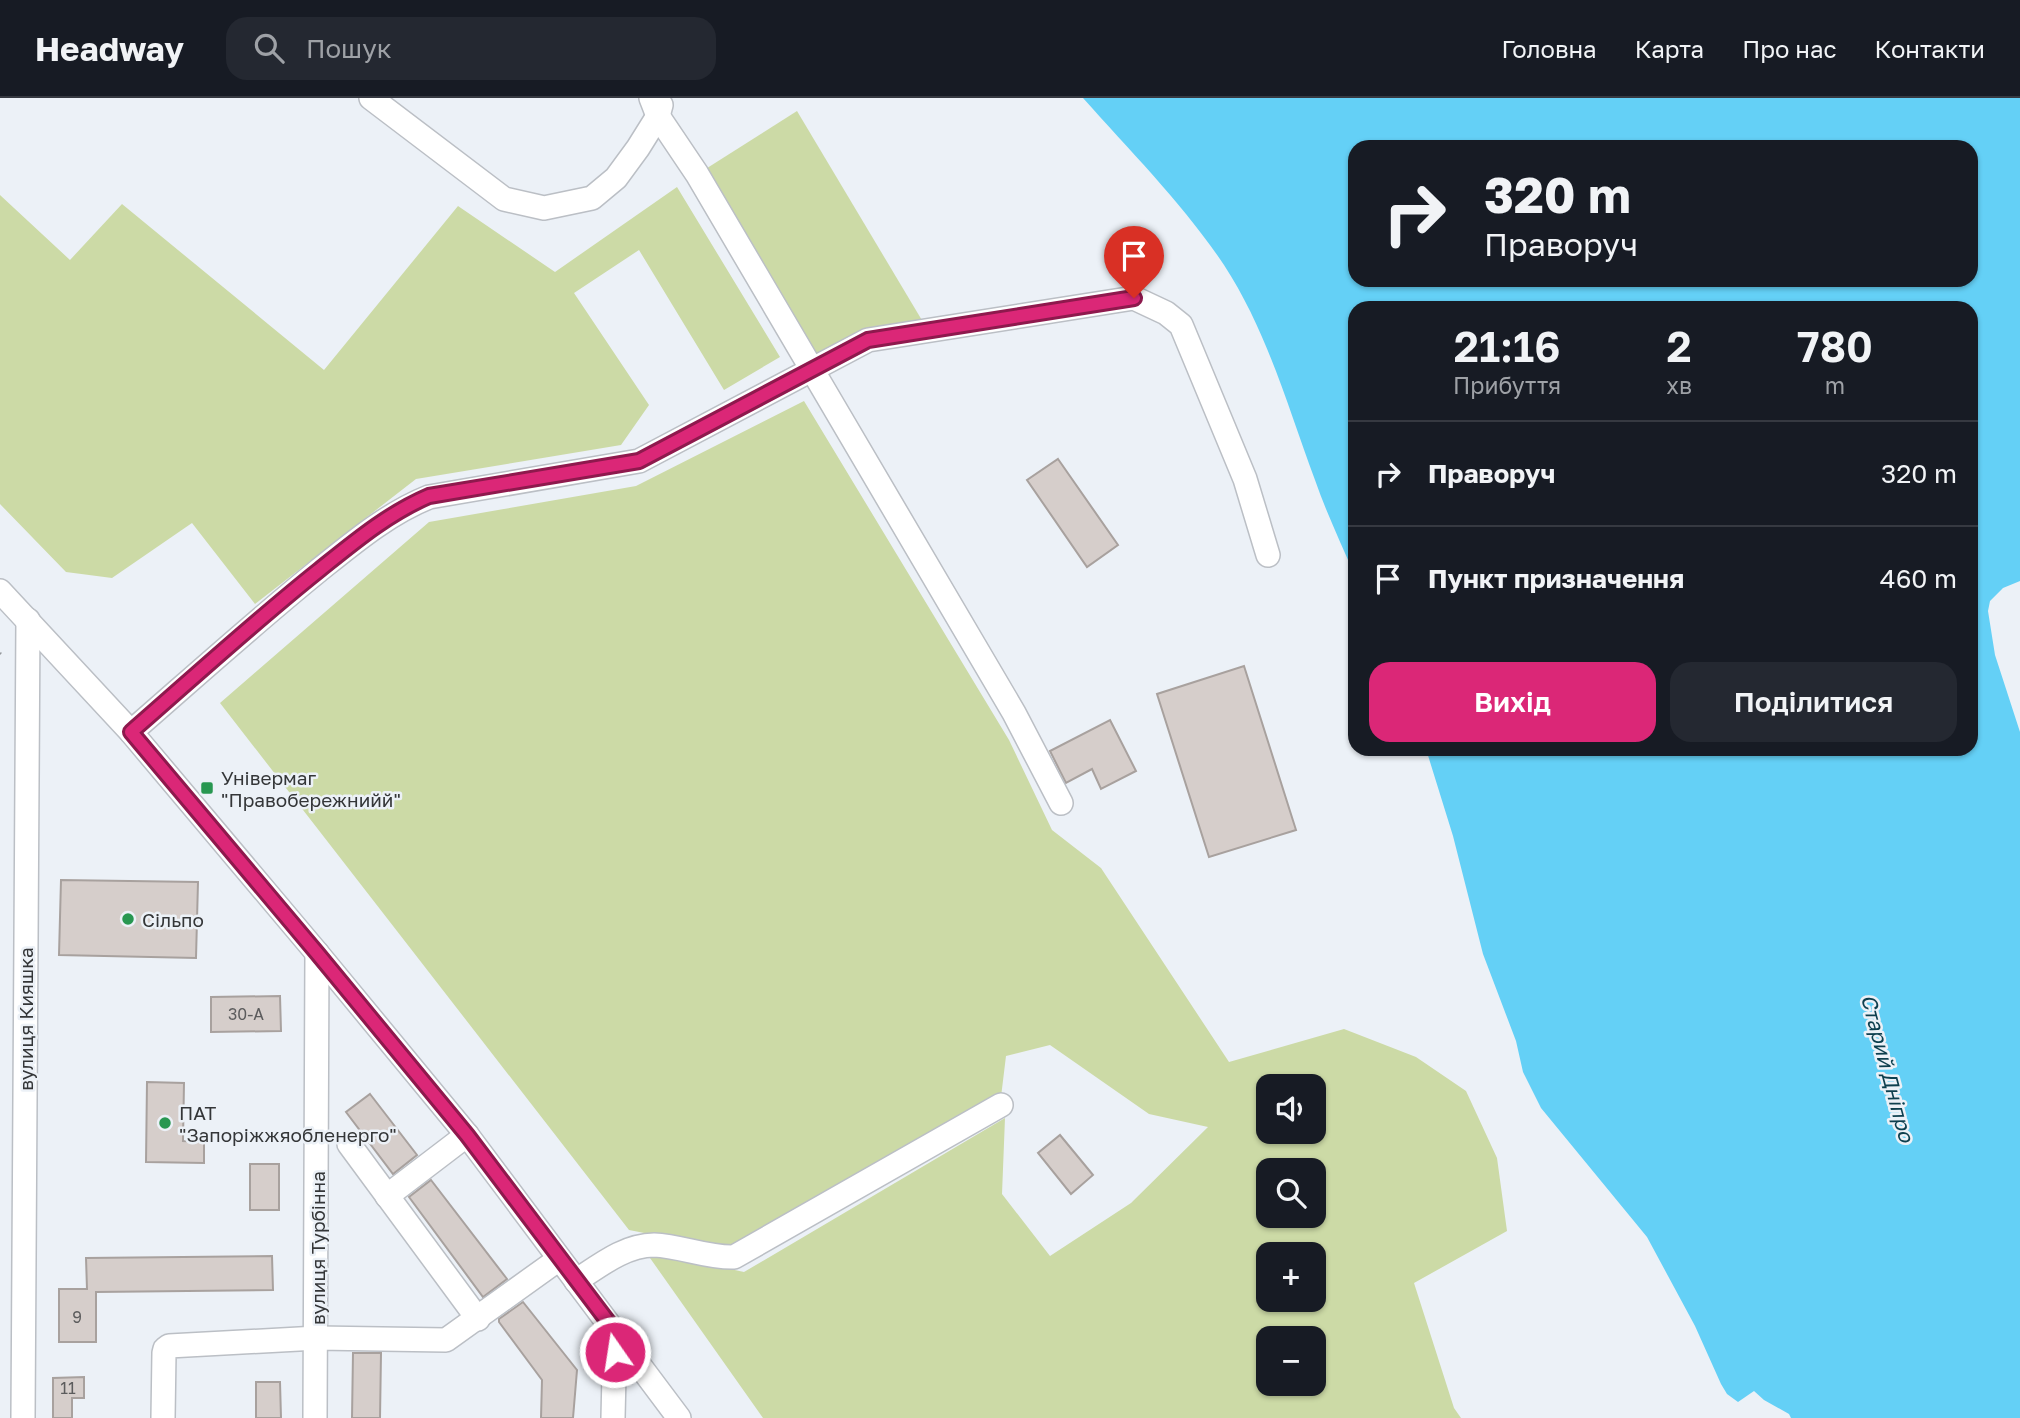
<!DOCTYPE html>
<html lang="uk">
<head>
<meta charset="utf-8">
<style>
	body { margin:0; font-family:"Golos Text",sans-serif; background:#242831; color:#f1f3f6; height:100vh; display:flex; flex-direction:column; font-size:26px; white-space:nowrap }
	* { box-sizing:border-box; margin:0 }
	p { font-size:23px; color:#9ea1a6 }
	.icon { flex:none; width:38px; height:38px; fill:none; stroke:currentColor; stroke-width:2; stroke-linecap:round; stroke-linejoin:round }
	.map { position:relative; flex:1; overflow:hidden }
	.panel { position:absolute; left:1348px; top:203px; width:630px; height:455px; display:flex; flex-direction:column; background:#171b24; border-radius:21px; box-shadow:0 2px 5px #0004 }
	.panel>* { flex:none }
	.top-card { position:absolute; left:1348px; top:42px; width:630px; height:147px; border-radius:21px; box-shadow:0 2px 5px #0004; background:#171b24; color:#f1f3f6; overflow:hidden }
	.controls { position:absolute; left:1256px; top:976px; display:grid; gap:14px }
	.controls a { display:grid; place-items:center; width:70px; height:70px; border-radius:14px; background:#171b24; box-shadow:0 2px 5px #0004; font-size:35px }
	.pin { position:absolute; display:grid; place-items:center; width:60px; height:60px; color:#fff; margin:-72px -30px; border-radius:50% 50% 50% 0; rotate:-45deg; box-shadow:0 0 7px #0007 }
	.pin .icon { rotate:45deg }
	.me { position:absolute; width:77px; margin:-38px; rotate:347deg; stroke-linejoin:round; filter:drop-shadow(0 0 5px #0008) }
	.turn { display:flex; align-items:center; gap:24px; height:147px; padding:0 21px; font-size:32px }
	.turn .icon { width:91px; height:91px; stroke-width:2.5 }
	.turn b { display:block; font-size:49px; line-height:60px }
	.eta { display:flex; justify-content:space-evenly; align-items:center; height:119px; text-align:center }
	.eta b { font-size:42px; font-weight:600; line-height:49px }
	.action { display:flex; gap:14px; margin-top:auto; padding:14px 21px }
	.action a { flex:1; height:80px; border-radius:21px; background:#db2777; color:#fff; font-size:28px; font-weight:600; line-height:80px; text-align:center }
	.action a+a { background:#242831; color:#f1f3f6 }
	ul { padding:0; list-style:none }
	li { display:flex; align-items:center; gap:21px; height:105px; padding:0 21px; border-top:2px solid #363941 }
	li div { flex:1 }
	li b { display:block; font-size:26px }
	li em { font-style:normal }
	header { display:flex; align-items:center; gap:42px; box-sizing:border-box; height:98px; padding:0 35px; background:#171b24; border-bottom:2px solid #363941 }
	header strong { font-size:33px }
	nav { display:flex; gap:38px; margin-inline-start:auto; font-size:24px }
	.search { width:490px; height:63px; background:#242831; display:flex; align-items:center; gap:18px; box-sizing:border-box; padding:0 24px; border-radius:21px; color:#9ea1a6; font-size:26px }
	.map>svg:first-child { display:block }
</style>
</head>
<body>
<header>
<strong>Headway</strong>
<div class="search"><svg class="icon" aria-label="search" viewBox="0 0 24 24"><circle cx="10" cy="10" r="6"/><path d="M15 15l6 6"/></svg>Пошук</div>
<nav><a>Головна</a><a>Карта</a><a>Про нас</a><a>Контакти</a></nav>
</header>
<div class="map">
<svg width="2020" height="1320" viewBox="0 0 2020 1320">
	<rect width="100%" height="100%" fill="#ecf1f7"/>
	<!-- green -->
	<g fill="#ccdaa6" fill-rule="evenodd">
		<polygon points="797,13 923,224 817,260 704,72"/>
		<polygon points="677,89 780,259 724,292 639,152 574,195 649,307 621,347 416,381 255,506 192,425 112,480 66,474 0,406 0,97 70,162 122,106 324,272 458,108 555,174"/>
		<path d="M804,303L1009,642L1052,732L1101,770L1229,964L1344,931L1416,959L1466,993L1497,1060L1507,1133L1414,1185L1454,1310L1461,1320H763L650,1160L666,1157L744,1174L1005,1020L1002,1096L1050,1158L1131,1105L1208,1029L1149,1016L1050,947L1006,958L1001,999L736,1153L629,1132L220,605L429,424L636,388ZM1269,989H1314V1034H1269ZM1269,1073H1314V1118H1269ZM1269,1157H1314V1202H1269ZM1269,1241H1314V1286H1269Z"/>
	</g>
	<!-- water -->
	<path fill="#64d0f6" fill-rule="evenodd" d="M1083,0H2020V483L2003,490L1990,503L1988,513L1995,557L2020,634V1320H1791L1789,1316L1764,1302L1754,1293L1738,1304L1727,1296L1721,1286L1695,1228L1647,1139L1541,1010L1523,974L1516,943L1483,856L1453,738L1426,651H1970V210H1354V476C1341,445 1326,414 1315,382C1288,309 1267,233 1224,167C1184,107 1131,54 1083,0ZM1354,49H1970V182H1354Z"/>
	<!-- building -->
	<g fill="#d6cecb" stroke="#a8a19e" stroke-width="2">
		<polygon points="1058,361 1118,447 1087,469 1027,382"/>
		<polygon points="1244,568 1296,732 1209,759 1157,596"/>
		<polygon points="1110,622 1136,673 1101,691 1092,671 1066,685 1050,653"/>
		<polygon points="61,782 198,784 196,860 59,857"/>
		<polygon points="280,898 281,933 211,934 211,899"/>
		<polygon points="147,984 184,985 183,1043 204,1044 204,1065 146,1064"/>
		<polygon points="370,996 417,1057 393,1076 346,1014"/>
		<polygon points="1060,1037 1093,1077 1071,1096 1038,1055"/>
		<rect x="250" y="1066" width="29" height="46"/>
		<polygon points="431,1082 507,1181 483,1199 409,1099"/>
		<polygon points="272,1158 273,1192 96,1194 96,1244 59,1244 59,1191 87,1191 86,1160"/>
		<polygon points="523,1204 577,1272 573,1320 541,1320 542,1282 499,1224 499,1221"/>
		<polygon points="353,1255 381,1255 380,1320 352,1320"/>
		<polygon points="84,1279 84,1300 72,1300 72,1320 53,1320 53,1280"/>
		<polygon points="256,1284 280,1284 281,1320 256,1320"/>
	</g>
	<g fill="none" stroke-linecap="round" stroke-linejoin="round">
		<!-- minor casing -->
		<g stroke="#bbbfc5" stroke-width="26">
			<g id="minor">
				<polyline points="371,0 504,101 544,110 592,100 616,80 638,50 658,18 661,7"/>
				<polyline points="651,0 658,18 697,76 1014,615 1061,705"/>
				<polyline points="0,493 131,634 317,855 467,1037 679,1320"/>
				<path d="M131,634C193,580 254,525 318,473C353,445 387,416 429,399L639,363L868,242L1134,200L1166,215L1181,227L1245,381L1268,457"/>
				<polyline points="349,1046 478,1221"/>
				<polyline points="387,1098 467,1037"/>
				<path d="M576,1183C599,1168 625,1147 654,1147C681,1148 707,1160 734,1159L1001,1007"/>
				<polyline points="23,1320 28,522"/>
				<polyline points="163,1320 164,1255 165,1251 169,1248 317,1240 446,1242 559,1161"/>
				<polyline points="315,1320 317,855"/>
				<polyline points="613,1320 615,1233"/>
			</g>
		</g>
		<!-- path -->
		<polyline stroke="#94989c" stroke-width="2.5" stroke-dasharray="5 3.5" stroke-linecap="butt" points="0,555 1,556"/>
		<!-- minor -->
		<use href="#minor" stroke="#fff" stroke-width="23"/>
	</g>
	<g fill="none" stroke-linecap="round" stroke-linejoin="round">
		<!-- route casing -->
		<g stroke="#8e194d" stroke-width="18">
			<path id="route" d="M615,1254V1233L467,1037L317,855L131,634C193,580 254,524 318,473C353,445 387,416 429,398L639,363L868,242L1134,200"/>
		</g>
		<!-- route -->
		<use href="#route" stroke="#db2777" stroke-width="12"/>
	</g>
	<!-- markers -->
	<g fill="#289751" stroke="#ecf1f7" stroke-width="2.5">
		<rect x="200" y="683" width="14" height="14" rx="3.5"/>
		<circle cx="128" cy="821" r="7"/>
		<circle cx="165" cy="1025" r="7"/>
	</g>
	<g text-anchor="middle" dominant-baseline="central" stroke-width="5" stroke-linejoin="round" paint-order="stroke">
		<!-- number labels -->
		<g font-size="16" fill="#5c5c5d">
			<text x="246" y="916">30-А</text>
			<text x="77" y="1219">9</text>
			<text x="68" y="1290">11</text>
		</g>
		<!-- poi labels -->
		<g font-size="19" fill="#343638" stroke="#ecf1f7" text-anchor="start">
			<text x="221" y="679">Універмаг<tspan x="221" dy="22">"Правобережнийй"</tspan></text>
			<text x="142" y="821">Сільпо</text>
			<text x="179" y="1014">ПАТ<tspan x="179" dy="22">"Запоріжжяобленерго"</tspan></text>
		</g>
		<!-- street labels -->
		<g font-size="19" fill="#343638" stroke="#ecf1f7">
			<text transform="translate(25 921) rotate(-90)">вулиця Кияшка</text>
			<text transform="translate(317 1150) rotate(-90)">вулиця Турбінна</text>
		</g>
		<!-- water labels -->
		<g font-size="21" font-style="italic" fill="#0d3f4e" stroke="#ecf1f7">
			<text transform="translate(1888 970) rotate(75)">Старий Дніпро</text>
		</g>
	</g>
</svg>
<div class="controls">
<a><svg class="icon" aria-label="sound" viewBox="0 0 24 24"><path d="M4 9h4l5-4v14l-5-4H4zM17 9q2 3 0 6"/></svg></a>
<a><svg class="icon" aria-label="search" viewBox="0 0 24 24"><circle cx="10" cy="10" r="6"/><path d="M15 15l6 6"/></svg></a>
<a>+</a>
<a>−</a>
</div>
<div class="pin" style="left:1134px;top:200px;background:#d93025"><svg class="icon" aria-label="arrive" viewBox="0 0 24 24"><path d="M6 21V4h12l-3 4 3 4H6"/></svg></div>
<svg class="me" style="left:615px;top:1254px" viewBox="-20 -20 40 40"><circle r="17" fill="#db2777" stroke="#fff" stroke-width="3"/><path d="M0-11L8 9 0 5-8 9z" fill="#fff"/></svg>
<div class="top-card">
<div class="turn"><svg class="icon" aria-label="right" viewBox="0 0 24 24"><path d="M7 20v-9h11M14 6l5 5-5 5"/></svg><div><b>320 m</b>Праворуч</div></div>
</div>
<section class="panel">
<div class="eta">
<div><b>21:16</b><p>Прибуття</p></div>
<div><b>2</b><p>хв</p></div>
<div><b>780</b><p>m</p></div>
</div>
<ul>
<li><svg class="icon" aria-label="right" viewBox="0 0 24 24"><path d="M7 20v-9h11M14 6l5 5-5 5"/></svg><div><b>Праворуч</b></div><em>320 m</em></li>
<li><svg class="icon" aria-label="arrive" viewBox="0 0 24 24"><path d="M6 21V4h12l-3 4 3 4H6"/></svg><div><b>Пункт призначення</b></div><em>460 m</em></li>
</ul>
<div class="action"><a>Вихід</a><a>Поділитися</a></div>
</section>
</div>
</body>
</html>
